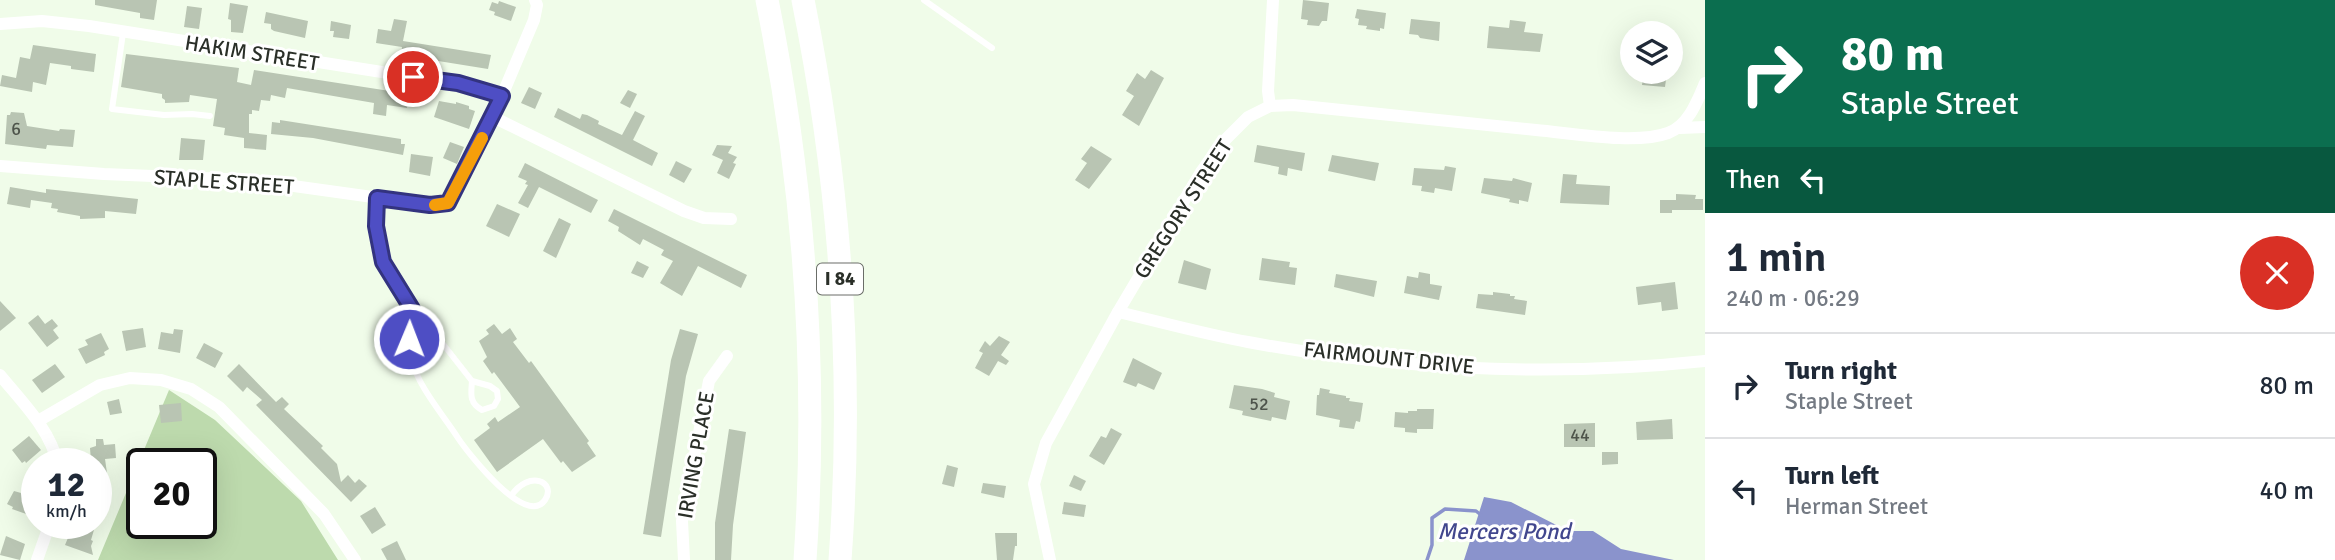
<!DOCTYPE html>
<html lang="en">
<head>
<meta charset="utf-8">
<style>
	body { margin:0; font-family:Signika,sans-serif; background:#f2f2f3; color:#1f2937; height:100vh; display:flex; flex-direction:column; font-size:26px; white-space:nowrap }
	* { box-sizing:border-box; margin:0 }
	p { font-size:23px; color:#747a83 }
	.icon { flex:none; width:38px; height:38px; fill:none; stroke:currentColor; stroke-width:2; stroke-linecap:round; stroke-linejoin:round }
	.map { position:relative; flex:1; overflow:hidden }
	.sheet { display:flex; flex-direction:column; background:#fff; width:630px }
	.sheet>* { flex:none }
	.hud { background:#0b6e4f; color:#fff; overflow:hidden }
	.tools { position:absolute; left:1620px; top:21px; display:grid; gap:14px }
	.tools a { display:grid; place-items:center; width:63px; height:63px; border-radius:50%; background:#fff; box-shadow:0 7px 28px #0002; font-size:35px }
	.speed { position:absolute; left:21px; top:448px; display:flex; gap:14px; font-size:35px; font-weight:700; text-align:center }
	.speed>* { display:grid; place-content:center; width:91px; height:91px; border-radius:50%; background:#fff; box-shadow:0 7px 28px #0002; line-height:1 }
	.speed small { font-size:18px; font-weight:400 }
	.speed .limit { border:4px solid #111; border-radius:10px; background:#fff; color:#111 }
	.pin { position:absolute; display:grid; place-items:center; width:60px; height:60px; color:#fff; margin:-30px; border:4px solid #fff; border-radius:50%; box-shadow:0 2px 7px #0007 }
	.me { position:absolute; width:77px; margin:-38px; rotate:1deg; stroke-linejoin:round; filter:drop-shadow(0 0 5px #0008) }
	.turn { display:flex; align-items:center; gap:24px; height:147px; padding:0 21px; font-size:32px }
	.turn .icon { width:91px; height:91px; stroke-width:2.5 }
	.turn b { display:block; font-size:49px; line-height:60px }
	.then { display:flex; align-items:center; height:66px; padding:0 21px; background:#0003; gap:14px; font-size:26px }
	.round { display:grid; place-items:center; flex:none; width:74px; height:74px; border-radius:37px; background:#f2f2f3 }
	.headline { display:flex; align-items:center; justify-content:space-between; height:119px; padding:0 21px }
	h1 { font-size:42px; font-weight:600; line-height:52px }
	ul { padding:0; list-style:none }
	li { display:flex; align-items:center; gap:21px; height:105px; padding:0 21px; border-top:2px solid #e0e1e3 }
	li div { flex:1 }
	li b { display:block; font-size:26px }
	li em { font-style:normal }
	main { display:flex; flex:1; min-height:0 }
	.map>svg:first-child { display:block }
</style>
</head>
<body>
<main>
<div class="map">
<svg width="1705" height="560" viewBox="0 0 1705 560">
	<rect width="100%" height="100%" fill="#f0fce9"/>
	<!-- green -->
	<path fill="#bddaad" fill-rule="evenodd" d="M169,390L215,420L301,501L338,560H98ZM142,464H201V523H142Z"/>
	<!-- water -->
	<polygon fill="#8a93cc" points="1484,497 1511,502 1568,531 1593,531 1621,549 1674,560 1464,560"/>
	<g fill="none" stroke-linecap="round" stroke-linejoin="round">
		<!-- stream -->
		<polyline stroke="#8a93cc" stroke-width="3.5" points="1427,560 1432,545 1432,518 1445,509 1476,511 1481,515"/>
	</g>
	<!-- building -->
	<g fill="#b9c5b3">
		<polygon points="95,0 157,0 154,20 140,18 140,13 95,5"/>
		<polygon points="1303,0 1329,3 1327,21 1322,21 1319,26 1307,25 1308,20 1301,19"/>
		<polygon points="499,1 516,7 511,21 494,15 495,12 489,10 492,2 498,4"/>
		<polygon points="230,3 248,6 243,33 231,32 231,20 228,19"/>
		<polygon points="187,6 202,8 199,29 184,27"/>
		<polygon points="1357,9 1386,13 1384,29 1380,28 1380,31 1366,29 1367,26 1358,25 1359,19 1355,18"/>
		<polygon points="266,12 308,21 305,38 274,31 271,29 271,24 264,23"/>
		<polygon points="394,19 407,21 403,41 491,55 488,69 401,55 402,47 376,43 378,29 391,31"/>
		<polygon points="1411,19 1440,22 1439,41 1420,38 1418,35 1409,34"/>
		<polygon points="1510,20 1526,22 1524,32 1543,34 1540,52 1487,48 1489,26 1509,28"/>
		<polygon points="331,21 351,25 349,39 333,37 334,31 330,31"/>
		<polygon points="33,45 96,54 94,72 71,69 71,66 50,63 46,85 33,82 32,92 0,86 2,75 16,78 20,57 30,59"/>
		<polygon points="126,54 239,68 237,82 251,85 254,70 409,94 407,108 387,105 386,116 373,114 374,103 287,88 285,98 271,95 270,101 261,100 259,111 252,110 252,114 249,114 249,133 267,135 266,150 244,148 244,138 224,135 225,128 213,126 217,99 190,95 189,102 165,103 165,100 162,98 162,94 121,87"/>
		<polygon points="1151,70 1164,78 1139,126 1122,115 1134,96 1126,91 1137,73 1145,79"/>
		<polygon points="1644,72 1667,72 1665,87 1642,85"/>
		<polygon points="529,87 542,93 535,109 521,103"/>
		<polygon points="628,90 637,94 630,108 620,103"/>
		<polygon points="439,101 456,104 456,102 469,106 469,109 475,111 469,129 434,117"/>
		<polygon points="558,108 580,119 582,114 587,115 599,121 598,124 622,135 635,111 645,116 633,140 658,153 652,166 554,117"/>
		<polygon points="11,112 24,113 27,126 59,131 60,129 75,130 73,147 47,145 46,149 5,144 7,115 10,115"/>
		<polygon points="280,120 401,139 401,144 405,144 403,155 313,138 271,134 272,122 280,123"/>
		<polygon points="181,138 205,140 203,160 179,160"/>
		<polygon points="450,142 464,147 457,164 443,158"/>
		<polygon points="717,145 732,146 728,153 737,157 733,163 736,164 729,179 717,173 723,160 712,155"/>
		<polygon points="1257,145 1305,153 1302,171 1288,168 1287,176 1278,174 1279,167 1254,162"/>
		<polygon points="1091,146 1112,159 1089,189 1075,180 1087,163 1081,159"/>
		<polygon points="411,154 433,157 430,176 409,172"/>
		<polygon points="1332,155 1379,163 1375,181 1328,171"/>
		<polygon points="676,161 692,169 684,183 669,175"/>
		<polygon points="525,163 598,200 591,213 539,187 528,208 518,203 528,185 525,184 527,181 518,177"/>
		<polygon points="1445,166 1456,168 1452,191 1435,188 1434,193 1421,191 1422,186 1412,185 1414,168 1444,170"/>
		<polygon points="1563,174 1577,175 1576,184 1610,186 1609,205 1560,203"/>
		<polygon points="1484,178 1512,181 1513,178 1532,183 1528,202 1519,200 1519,204 1509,202 1510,199 1481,193"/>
		<polygon points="10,187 46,193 46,189 138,199 136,214 105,211 105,218 80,219 80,216 57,212 58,209 51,208 52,203 31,200 30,208 7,204"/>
		<polygon points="1676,194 1696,195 1695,199 1703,199 1703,210 1672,210 1672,213 1660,213 1660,200 1676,200"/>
		<polygon points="497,204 520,214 509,237 486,226"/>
		<polygon points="614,209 747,275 741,288 698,266 682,296 660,283 673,261 661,255 664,250 643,239 640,245 618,231 619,227 608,221"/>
		<polygon points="559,218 571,224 556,258 543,251"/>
		<polygon points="1262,258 1290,262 1289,267 1297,268 1295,285 1259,280"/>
		<polygon points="1184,260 1211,269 1206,290 1178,283"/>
		<polygon points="637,261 649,267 643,278 631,273"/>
		<polygon points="1419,272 1430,274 1430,284 1442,286 1439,300 1404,293 1407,276 1418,278"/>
		<polygon points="1336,274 1377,281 1374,297 1334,287"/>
		<polygon points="1675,282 1678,309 1662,311 1661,302 1638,305 1636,287"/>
		<polygon points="1493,292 1510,294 1510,296 1515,296 1514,299 1527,301 1525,315 1476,308 1478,294 1493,295"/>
		<polygon points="0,301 16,318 0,331"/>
		<polygon points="38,315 45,324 52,319 58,326 53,330 59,338 47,347 28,323"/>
		<polygon points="494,324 502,334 510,328 517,339 513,342 529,363 531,361 589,441 587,443 596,456 572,472 563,461 561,463 543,439 497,472 474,440 490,428 487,424 495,417 498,422 520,407 494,372 492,374 483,361 487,357 479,341 489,334 486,330"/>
		<polygon points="143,328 146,347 126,351 122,331"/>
		<polygon points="174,329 183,330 180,353 158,349 161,332 173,334"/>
		<polygon points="680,329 698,334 686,376 661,537 643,534 671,360"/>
		<polygon points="101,333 109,349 104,352 105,355 86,364 78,349 88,345 85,340"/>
		<polygon points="999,336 1010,342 1001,355 1009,361 1006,365 998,361 989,376 975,368 983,353 979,351 985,341 990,346"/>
		<polygon points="204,343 223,353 215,368 196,358"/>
		<polygon points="1133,358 1162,373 1154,390 1138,383 1136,387 1123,382"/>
		<polygon points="55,364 65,377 42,393 32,380"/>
		<polygon points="239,364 276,402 282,397 289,404 284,409 323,446 321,448 337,464 341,482 348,475 355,483 359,479 367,486 351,502 256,405 262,400 247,387 243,392 227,376"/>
		<polygon points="1234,385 1262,389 1275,393 1274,397 1290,401 1286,420 1272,417 1271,421 1242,415 1243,411 1229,408"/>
		<polygon points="1320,388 1330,390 1329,393 1346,396 1346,398 1350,398 1349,401 1363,403 1360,422 1356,421 1354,429 1339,427 1340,420 1316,415 1317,395 1319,395"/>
		<polygon points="119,399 122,413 110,415 107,402"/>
		<polygon points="181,403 182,421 161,423 159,405"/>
		<polygon points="1417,409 1434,409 1433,429 1417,429 1417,433 1405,432 1405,428 1394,427 1395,412 1408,413 1408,411 1417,411"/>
		<polygon points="1672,419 1673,439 1637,440 1636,422"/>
		<polygon points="1595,423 1595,447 1564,447 1564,424"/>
		<polygon points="1111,428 1122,434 1104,465 1089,456 1101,436 1106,438"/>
		<polygon points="729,429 746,432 733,525 731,560 715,560 715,523"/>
		<polygon points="29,436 41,450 26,463 25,461 22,463 12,450"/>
		<polygon points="96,439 103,439 104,445 115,444 116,458 105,459 107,473 96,474 96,464 95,460 91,461 90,448 96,446"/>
		<polygon points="1602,452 1618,452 1618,464 1602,465"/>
		<polygon points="947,465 958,468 954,487 942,484"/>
		<polygon points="1074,475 1086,481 1081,491 1069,486"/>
		<polygon points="983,483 1006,486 1004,498 981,493"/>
		<polygon points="14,491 28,495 27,498 34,500 33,503 37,504 34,513 30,511 29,515 12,509 13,507 7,504"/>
		<polygon points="1064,502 1086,505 1084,517 1062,514"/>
		<polygon points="375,507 386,525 372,534 360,516"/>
		<polygon points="82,523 96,523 91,540 93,541 91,546 93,555 65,545 70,533 78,535"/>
		<polygon points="995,533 1017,533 1017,546 1015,546 1013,560 997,560"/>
		<polygon points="6,536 25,544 20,560 0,555"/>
		<polygon points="397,541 406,560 387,560 381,549"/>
	</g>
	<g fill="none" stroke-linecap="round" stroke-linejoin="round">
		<!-- lane -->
		<g stroke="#fff" stroke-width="6">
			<polyline points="924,0 992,48"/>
			<polyline points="123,33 112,109 164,115 192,114 210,116"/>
			<path d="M377,198C376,228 377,254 393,280C399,289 407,298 411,307C415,316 409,329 409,338C409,345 411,353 412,360C417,385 444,416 458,438C468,453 526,528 545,500C557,482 529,469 511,496"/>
			<path d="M412,309L421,316L472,381C471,394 469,403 482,410L494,406L498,399L497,391L490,386L472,381"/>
		</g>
		<!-- street -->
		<g stroke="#fff" stroke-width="12">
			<polyline points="0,24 42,21 89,26 458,84 502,96"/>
			<polyline points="1270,106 1268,91 1273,0"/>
			<polyline points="493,117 684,211 704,218 731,219"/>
			<polyline points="1680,128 1705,127"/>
			<polyline points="0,166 104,174 250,180 430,205 448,203 493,117 534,20 537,5 535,0"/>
			<path d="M1118,312C1161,322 1204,334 1248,342C1398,370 1553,377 1705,361"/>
			<path d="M0,375C22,402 50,429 58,464"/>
			<polyline points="38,421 100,385 130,378 161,380 191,389 219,407 324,514 355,560"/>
			<polyline points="37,560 50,523"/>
			<polyline points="684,560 682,521 709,381 727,356"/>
			<path d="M1050,560L1034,484L1046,443L1118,312L1201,172L1223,142L1248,117L1270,106L1293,105C1374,113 1455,121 1536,130C1572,133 1635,145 1668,133C1688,126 1697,102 1705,83"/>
		</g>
		<!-- highway -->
		<g stroke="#fff" stroke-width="23">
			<path d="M767,0C804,183 818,373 805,560"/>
			<path d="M803,0C840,183 854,373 840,560"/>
		</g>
	</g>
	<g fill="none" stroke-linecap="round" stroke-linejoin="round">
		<!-- route casing -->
		<g stroke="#33337f" stroke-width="18">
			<polyline id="route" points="409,339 412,309 383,262 376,226 377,198 430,205 448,203 502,96 458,83 413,77"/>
		</g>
		<!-- route -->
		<use href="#route" stroke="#4e4ec4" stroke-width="12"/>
		<!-- slow -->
		<polyline stroke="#f59e0b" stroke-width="12" points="435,205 448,203 482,138"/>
	</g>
	<g text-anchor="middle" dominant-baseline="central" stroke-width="6" stroke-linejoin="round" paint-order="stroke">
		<!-- number labels -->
		<g font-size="18" fill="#4e544b">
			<text x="16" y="129">6</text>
			<text x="1259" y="404">52</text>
			<text x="1580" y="435">44</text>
		</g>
		<!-- shield labels -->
		<rect fill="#fff" stroke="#6a6d68" stroke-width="2" x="817" y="263.5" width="46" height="31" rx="5"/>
		<g font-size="19" font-weight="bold" fill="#2a2f28">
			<text x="840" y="279">I 84</text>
		</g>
		<!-- street labels -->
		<g font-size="21" fill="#2a2f28" stroke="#fff">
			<text transform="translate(252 53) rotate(9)">HAKIM STREET</text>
			<text transform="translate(224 182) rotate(4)">STAPLE STREET</text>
			<text transform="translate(1183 209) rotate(-57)">GREGORY STREET</text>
			<text transform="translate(1389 358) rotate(6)">FAIRMOUNT DRIVE</text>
			<text transform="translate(696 455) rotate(-80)">IRVING PLACE</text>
		</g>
		<!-- water labels -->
		<g font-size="23" font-style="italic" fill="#42478e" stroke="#fff">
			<text x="1504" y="531">Mercers Pond</text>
		</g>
	</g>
</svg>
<div class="tools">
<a><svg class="icon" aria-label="layers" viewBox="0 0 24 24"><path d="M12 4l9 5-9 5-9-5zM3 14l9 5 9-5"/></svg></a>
</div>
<div class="speed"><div>12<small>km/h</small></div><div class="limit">20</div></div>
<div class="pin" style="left:413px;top:77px;background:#d93025"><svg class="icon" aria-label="arrive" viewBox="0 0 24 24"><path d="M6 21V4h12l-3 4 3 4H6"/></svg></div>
<svg class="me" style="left:409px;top:339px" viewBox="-20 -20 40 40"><circle r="17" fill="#4e4ec4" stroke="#fff" stroke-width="3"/><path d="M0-11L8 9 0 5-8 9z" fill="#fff"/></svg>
</div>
<section class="sheet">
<div class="hud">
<div class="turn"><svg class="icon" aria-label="right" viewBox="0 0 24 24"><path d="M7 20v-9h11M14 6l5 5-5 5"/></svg><div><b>80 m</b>Staple Street</div></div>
<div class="then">Then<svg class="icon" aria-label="left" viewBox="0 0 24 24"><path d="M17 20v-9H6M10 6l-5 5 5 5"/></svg></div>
</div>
<div class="headline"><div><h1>1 min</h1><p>240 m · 06:29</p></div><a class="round" style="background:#d93025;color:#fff"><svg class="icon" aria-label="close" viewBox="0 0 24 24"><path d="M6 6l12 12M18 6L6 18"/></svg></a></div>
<ul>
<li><svg class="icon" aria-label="right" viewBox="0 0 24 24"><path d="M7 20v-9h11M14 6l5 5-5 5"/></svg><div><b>Turn right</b><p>Staple Street</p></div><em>80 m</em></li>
<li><svg class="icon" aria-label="left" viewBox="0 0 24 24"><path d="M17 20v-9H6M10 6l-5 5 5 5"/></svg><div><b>Turn left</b><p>Herman Street</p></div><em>40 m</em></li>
</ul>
</section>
</main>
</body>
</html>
